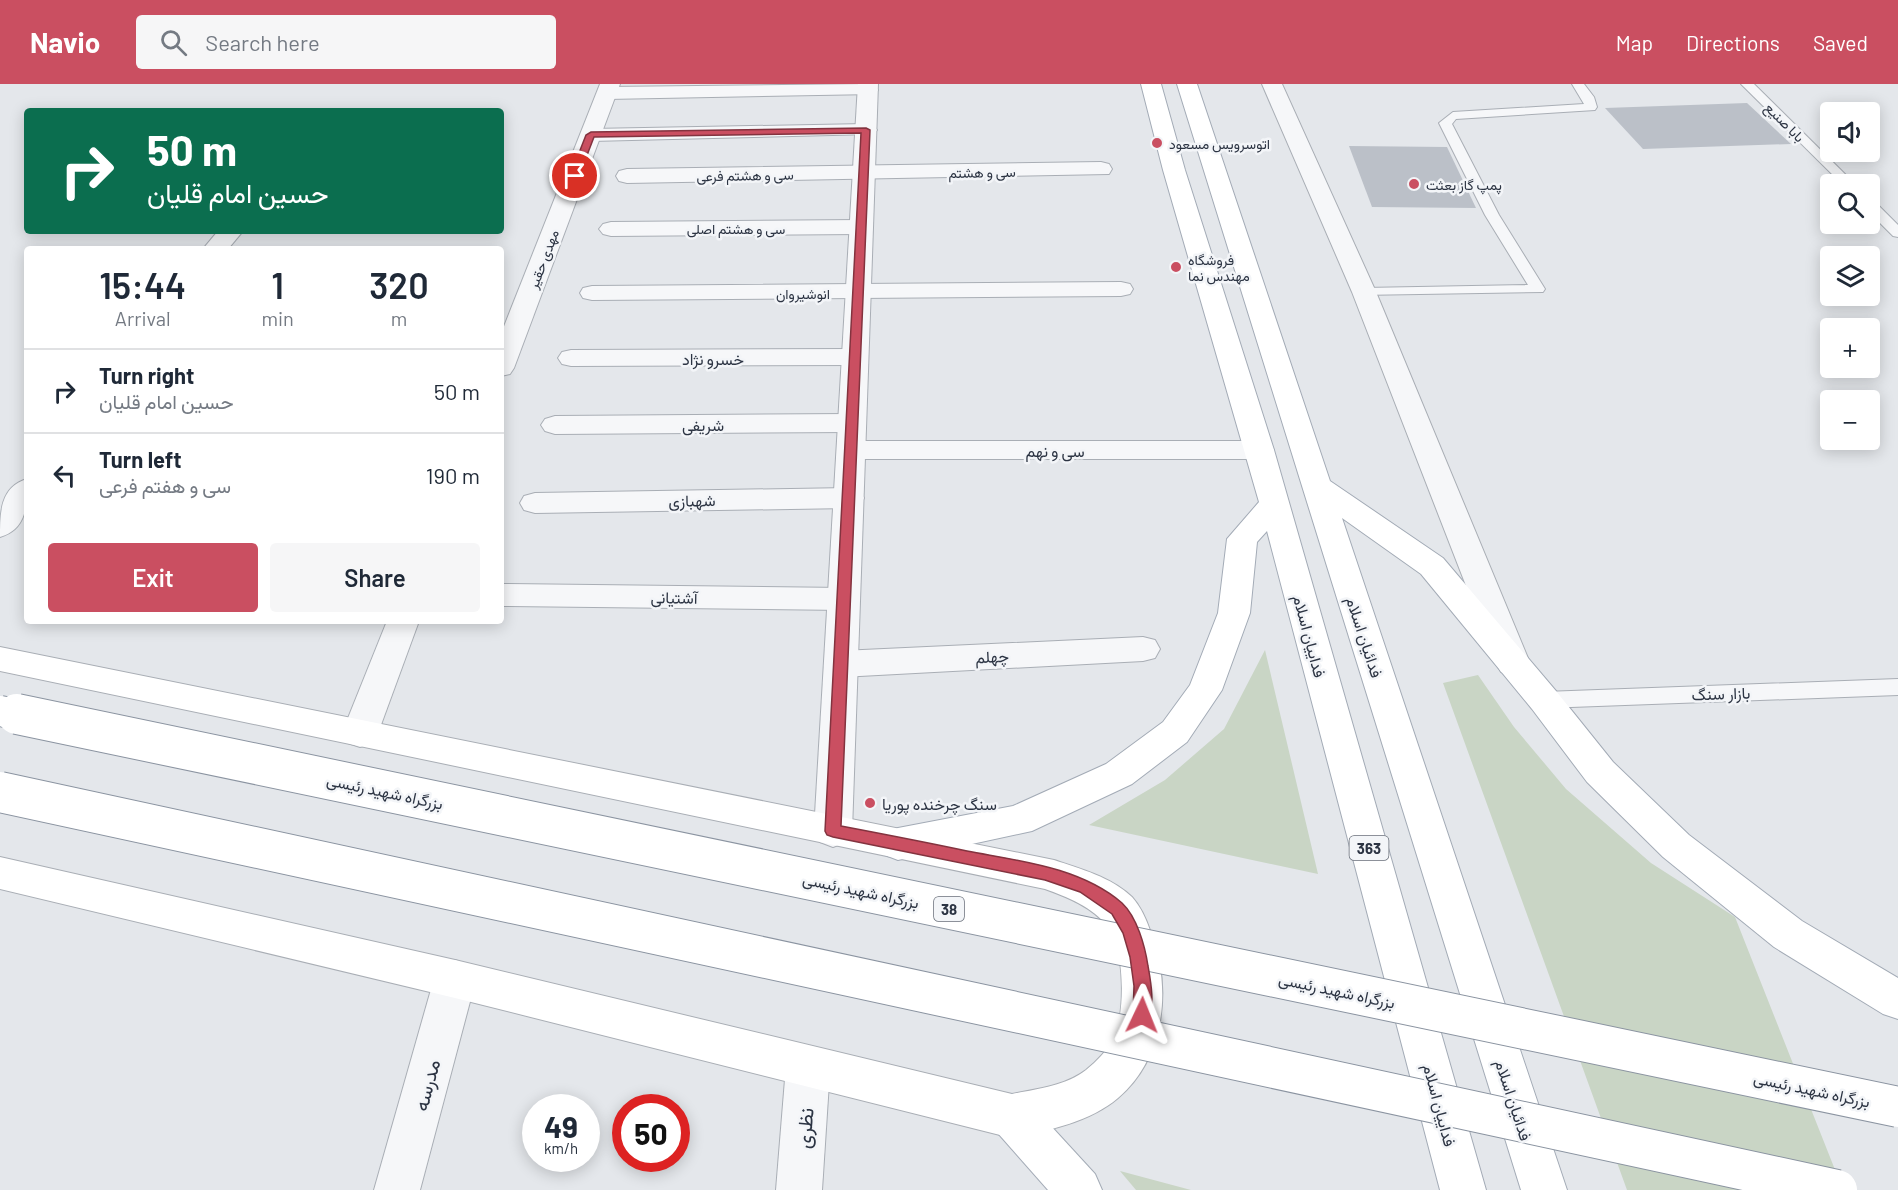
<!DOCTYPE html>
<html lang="en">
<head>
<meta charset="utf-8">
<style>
	body { margin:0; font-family:Barlow,Vazirmatn,sans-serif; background:#f6f6f7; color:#1f2937; height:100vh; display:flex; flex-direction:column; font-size:22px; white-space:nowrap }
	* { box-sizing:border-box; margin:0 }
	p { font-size:20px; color:#747a83 }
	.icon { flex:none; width:33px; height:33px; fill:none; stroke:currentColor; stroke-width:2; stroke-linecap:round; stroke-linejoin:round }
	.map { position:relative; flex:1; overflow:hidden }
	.panel { position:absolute; left:24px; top:162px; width:480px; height:378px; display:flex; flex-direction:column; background:#fff; border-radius:6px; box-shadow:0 3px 15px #0003 }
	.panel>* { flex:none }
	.guide { position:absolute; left:24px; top:24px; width:480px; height:126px; border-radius:6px; box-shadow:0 3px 15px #0003; background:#0b6e4f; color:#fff; overflow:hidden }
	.controls { position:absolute; left:1820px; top:18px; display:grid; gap:12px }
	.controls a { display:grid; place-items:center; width:60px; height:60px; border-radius:6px; background:#fff; box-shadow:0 3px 15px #0003; font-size:30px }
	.speed { position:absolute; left:522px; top:1010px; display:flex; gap:12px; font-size:30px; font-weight:700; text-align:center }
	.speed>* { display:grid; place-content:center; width:78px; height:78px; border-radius:50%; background:#fff; box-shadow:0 3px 15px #0003; line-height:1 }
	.speed small { font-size:15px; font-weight:400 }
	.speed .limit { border:9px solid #d22; background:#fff; color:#111 }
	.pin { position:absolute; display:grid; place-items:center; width:51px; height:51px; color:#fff; margin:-26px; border:3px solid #fff; border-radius:50%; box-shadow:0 2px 6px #0007 }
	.me { position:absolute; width:66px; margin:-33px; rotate:2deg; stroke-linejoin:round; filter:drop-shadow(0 0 4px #0008) }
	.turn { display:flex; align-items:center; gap:21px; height:126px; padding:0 24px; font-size:27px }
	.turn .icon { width:78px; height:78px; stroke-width:2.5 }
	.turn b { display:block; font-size:42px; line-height:51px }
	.eta { display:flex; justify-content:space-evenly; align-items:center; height:102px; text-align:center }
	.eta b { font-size:36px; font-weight:600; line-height:42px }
	.primary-button { display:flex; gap:12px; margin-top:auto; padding:12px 24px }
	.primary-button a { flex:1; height:69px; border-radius:6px; background:#ca4f61; color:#fff; font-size:24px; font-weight:600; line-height:69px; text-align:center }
	.primary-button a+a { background:#f6f6f7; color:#1f2937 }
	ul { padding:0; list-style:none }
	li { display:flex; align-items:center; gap:18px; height:84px; padding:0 24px; border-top:2px solid #e0e1e3 }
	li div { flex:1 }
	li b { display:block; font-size:22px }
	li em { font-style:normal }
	header { display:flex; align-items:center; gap:36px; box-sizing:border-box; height:84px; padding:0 30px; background:#ca4f61; color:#fff }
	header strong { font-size:28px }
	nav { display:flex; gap:33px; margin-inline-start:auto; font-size:21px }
	.search { width:420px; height:54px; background:#f6f6f7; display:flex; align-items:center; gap:15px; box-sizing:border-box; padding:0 21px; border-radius:6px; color:#747a83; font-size:22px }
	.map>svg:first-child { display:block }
</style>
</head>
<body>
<header>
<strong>Navio</strong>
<div class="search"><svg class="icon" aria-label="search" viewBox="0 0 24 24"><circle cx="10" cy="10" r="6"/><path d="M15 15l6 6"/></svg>Search here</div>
<nav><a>Map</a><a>Directions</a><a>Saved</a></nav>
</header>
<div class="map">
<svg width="1898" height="1106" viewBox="0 0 1898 1106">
	<rect width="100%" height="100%" fill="#e4e7eb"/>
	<!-- green -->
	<g fill="#c9d5c5">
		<polygon points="1265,566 1318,790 1089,741 1165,696 1224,645"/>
		<polygon points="1478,591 1514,643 1566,705 1651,779 1735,833 1843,1106 1627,1106 1443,599"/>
		<polygon points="1120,1087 1191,1106 1136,1106"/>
	</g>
	<!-- building -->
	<g fill="#bbc0c8">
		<polygon points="1747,19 1791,60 1643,65 1605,24"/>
		<polygon points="1349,62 1447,63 1476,124 1372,123"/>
	</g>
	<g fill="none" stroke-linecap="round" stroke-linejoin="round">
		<!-- service casing -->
		<g stroke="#a9aeb5" stroke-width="2">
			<g id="service">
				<polygon points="1572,0 1584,0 1594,13 1597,23 1595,26 1456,35 1452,40 1499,131 1545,205 1543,208 1359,211 1357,208 1364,204 1528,201 1485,131 1439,39 1453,28 1584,20"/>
				<polygon points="1741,0 1754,0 1855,100 1842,100"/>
				<polygon points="1869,116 1874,117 1898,141 1898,153 1893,152 1869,128"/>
				<polygon points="1898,595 1898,611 1544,624 1537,622 1534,616 1537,610 1544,608"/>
			</g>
		</g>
		<!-- minor casing -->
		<g stroke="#a9aeb5" stroke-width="2">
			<g id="minor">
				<polygon points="868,0 875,2 878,6 875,10 607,15 600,13 597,9 600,5 607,3"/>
				<polygon points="1262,0 1282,0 1376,208 1530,579 1525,588 1513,592 1501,588 1496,579 1352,208"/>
				<polygon points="866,40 873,42 877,46 873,50 591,57 584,55 580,51 584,47 591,45"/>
				<polygon points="1101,78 1109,80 1112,85 1109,90 627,99 619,97 616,92 619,87 627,85"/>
				<polygon points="861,136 869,138 873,143 869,148 861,150 611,152 603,150 599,145 603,140 611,138"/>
				<polygon points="218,147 243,147 228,165 203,165"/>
				<polygon points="1121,198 1130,200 1133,205 1130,210 1121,212 592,216 583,214 580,209 583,204 592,202"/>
				<polygon points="855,265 864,267 868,273 864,279 855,281 571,282 562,280 558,274 562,268 571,266"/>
				<polygon points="852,330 862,333 866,339 862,345 852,348 555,350 545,347 541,341 545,335 555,332"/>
				<polygon points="851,357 1260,357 1270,360 1274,366 1270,372 1260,375 851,375 841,372 837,366 841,360"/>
				<path d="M27,395C27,419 28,445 0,453C0,429 0,403 27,395Z"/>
				<polygon points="849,404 860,407 864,414 860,421 849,424 535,429 524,426 520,419 524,412 535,409"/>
				<polygon points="504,500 844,504 855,507 860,515 855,523 844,526 504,522 501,521 501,501"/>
				<polygon points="1143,553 1155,556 1160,565 1155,574 1143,577 841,593 829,589 824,580 829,571 841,567"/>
				<polygon points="455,876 470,882 476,895 420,1106 374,1106 434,895 440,882"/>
				<polygon points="808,962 823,968 830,983 822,1106 776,1106 786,983 793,968"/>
			</g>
		</g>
		<!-- tertiary casing -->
		<g stroke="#a9aeb5" stroke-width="2">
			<g id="tertiary">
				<polygon points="600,0 620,0 514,284 510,290 501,292 501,250"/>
				<polygon points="858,0 878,0 852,747 846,758 833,763 820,758 814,747"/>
				<polygon points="387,537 419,537 378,649 372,659 360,663 348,659 342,649"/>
			</g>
		</g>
		<!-- secondary casing -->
		<g stroke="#a9aeb5" stroke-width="2">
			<path id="secondary" d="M0,563L1054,776C1081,785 1111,793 1132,813C1141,823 1147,837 1151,849C1172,904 1165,974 1118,1014C1090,1038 1047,1047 1012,1054L455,914L0,805V773L455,876L1012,1010C1037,1005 1065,1002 1086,986C1096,978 1107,967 1113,955C1126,929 1125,866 1108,843C1093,823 1067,813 1045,805L0,587Z"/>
		</g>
		<!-- primary casing -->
		<g stroke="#a3abb6" stroke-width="2">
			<g id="primary">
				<polygon points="1141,0 1161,0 1185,86 1274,366 1486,1106 1440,1106 1267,447 1257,458 1250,529 1222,606 1187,658 1132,700 1032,747 898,776 885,771 879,760 885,749 898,744 1013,722 1106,680 1163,638 1190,601 1218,529 1227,455 1259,418 1163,86"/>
				<polygon points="1177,0 1197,0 1330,397 1443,474 1556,607 1613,678 1689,751 1802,837 1898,894 1898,935 1883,930 1774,863 1663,773 1587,698 1532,625 1421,490 1342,434 1567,1106 1521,1106"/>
				<polygon points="1012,1010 1028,1017 1095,1090 1102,1106 1048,1106 996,1047 990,1032 996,1017"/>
			</g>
		</g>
		<!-- service -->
		<use href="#service" fill="#f6f7f9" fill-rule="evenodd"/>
		<!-- minor -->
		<use href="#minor" fill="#f6f7f9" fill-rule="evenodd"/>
		<!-- tertiary -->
		<use href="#tertiary" fill="#f6f7f9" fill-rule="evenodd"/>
		<!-- secondary -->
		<use href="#secondary" fill="#fff" fill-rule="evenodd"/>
		<!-- primary -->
		<use href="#primary" fill="#fff" fill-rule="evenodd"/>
		<!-- trunk-bridge-far1 casing -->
		<g stroke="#8b94a1" stroke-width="32" stroke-linecap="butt">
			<polyline id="trunk-bridge-far1" points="0,627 24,632"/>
		</g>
		<!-- trunk-bridge casing -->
		<g stroke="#8b94a1" stroke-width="42" stroke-linecap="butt">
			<g id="trunk-bridge">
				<polyline points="17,630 1898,1023"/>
				<polyline points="0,708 1837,1106"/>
			</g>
		</g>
		<!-- trunk-bridge-far1 -->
		<use href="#trunk-bridge-far1" stroke="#fff" stroke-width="30"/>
		<!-- trunk-bridge -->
		<use href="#trunk-bridge" stroke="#fff" stroke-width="40"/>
	</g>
	<!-- route -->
	<path fill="#ca4f61" stroke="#83333f" stroke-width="1.5" d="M866,44L870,46L841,742C883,750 925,758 967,767C1019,777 1080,783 1122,819C1137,833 1145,862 1148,882C1151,899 1155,920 1148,936L1142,939L1135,936L1133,931L1134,902L1130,873L1123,849L1112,830L1080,808L1045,796L833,753L827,751L825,747L861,49L594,53L579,92L575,95L570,92L586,51L591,48Z"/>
	<!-- markers -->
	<g fill="#ca4f61" stroke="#f3f5f8" stroke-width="2">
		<circle cx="1157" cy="59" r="6"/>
		<circle cx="1414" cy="100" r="6"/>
		<circle cx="1176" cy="183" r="6"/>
		<circle cx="870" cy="719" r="6"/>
	</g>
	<g text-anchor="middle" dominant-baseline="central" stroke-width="5" stroke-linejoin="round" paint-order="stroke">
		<!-- far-street labels -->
		<g font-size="14" fill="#2c3443" stroke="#f3f5f8">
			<text transform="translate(1785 38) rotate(45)">بابا صنیع</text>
			<text transform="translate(982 88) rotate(-1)">سی و هشتم</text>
			<text transform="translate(745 91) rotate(-1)">سی و هشتم فرعی</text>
			<text x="736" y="144">سی و هشتم اصلی</text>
			<text transform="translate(543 175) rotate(-69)">مهدی حقیر</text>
			<text x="803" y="209">انوشیروان</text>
		</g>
		<!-- far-poi labels -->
		<g font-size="14" fill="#2c3443" stroke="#f3f5f8" text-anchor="start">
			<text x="1169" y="59">اتوسرویس مسعود</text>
			<text x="1426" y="100">پمپ گاز بعثت</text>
			<text x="1188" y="175">فروشگاه<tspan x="1188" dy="16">مهندس نما</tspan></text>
		</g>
		<!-- shield labels -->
		<g fill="#f3f5f8" stroke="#686e79" stroke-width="1.5">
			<rect x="1349.5" y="752" width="39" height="24" rx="4.5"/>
			<rect x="934" y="813" width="30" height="24" rx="4.5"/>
		</g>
		<g font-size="15" font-weight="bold" fill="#2c3443">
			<text x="1369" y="764">363</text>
			<text x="949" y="825">38</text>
		</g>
		<!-- street labels -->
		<g font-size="16" fill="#2c3443" stroke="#f3f5f8">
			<text x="713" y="274">خسرو نژاد</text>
			<text x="703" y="340">شریفی</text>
			<text x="1055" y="366">سی و نهم</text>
			<text transform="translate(692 416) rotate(-1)">شهبازی</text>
			<text transform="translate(674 513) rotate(1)">آشتیانی</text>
			<text transform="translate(1310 552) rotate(75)">فداییان اسلام</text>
			<text transform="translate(1365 553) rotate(72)">فدائیان اسلام</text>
			<text transform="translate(992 572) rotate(-3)">چهلم</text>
			<text transform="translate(1721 609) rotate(-2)">بازار سنگ</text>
			<text transform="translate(385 707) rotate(12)">بزرگراه شهید رئیسی</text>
			<text transform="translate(861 806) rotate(12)">بزرگراه شهید رئیسی</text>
			<text transform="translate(1337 906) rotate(12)">بزرگراه شهید رئیسی</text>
			<text transform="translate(1812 1005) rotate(12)">بزرگراه شهید رئیسی</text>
			<text transform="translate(1514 1016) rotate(72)">فدائیان اسلام</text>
			<text transform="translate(1440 1021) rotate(75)">فداییان اسلام</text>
		</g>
		<!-- poi labels -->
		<g font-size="16" fill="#2c3443" stroke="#f3f5f8" text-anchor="start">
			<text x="882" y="719">سنگ چرخنده پوریا</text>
		</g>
		<!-- near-street labels -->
		<g font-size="20" fill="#2c3443" stroke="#f3f5f8">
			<text transform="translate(426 1001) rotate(-75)">مدرسه</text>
			<text transform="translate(804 1044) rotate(-85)">نظری</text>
		</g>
	</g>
</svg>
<div class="controls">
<a><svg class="icon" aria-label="sound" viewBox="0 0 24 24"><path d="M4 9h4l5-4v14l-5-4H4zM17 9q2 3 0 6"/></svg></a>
<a><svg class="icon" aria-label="search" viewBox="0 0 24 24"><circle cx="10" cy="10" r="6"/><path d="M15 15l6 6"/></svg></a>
<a><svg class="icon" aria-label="layers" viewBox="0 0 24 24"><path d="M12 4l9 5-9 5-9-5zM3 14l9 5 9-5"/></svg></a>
<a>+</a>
<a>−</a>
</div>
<div class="speed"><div>49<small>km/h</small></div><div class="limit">50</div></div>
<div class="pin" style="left:575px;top:92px;background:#d93025"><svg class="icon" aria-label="arrive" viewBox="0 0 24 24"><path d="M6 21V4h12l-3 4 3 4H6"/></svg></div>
<svg class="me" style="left:1142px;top:931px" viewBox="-20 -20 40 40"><path d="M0-17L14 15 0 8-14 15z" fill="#ca4f61" stroke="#fff" stroke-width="4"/></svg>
<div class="guide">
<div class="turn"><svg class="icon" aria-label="right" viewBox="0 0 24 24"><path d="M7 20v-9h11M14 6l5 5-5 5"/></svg><div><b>50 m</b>حسین امام قلیان</div></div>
</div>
<section class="panel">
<div class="eta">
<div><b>15:44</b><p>Arrival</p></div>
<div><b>1</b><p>min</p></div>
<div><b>320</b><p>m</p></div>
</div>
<ul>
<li><svg class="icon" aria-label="right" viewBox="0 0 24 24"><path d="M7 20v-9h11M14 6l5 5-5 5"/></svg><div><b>Turn right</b><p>حسین امام قلیان</p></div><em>50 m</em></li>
<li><svg class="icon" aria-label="left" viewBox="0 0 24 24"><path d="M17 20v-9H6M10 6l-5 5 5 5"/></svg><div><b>Turn left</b><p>سی و هفتم فرعی</p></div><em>190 m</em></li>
</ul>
<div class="primary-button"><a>Exit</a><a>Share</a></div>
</section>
</div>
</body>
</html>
